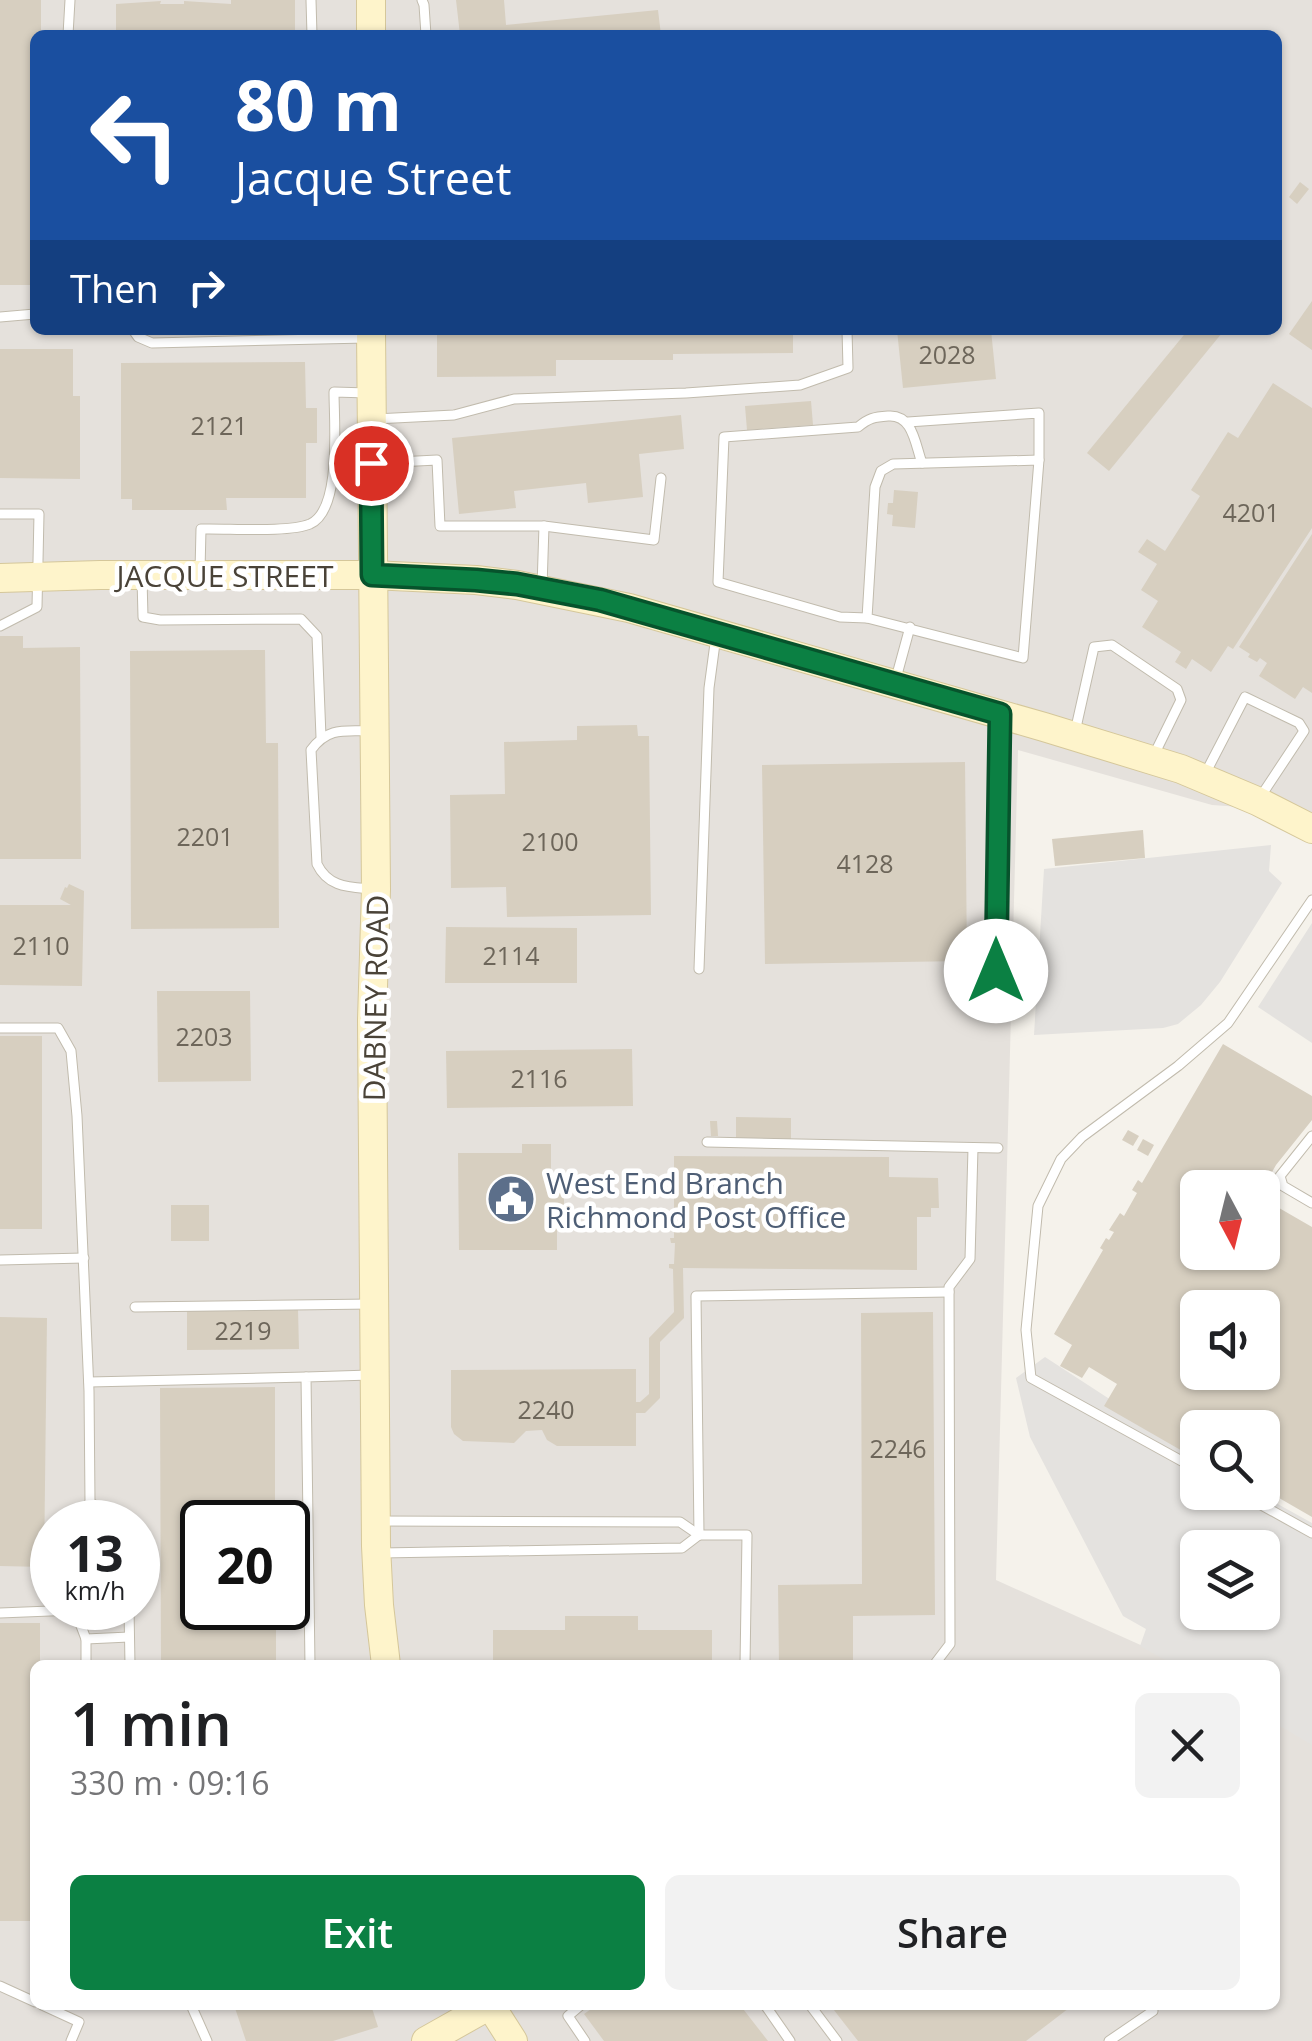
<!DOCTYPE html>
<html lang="en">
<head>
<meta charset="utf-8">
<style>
	body { margin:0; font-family:"Open Sans",sans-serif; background:#f2f2f2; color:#202124; height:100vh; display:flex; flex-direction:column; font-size:38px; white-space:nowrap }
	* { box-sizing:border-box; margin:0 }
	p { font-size:32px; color:#757577 }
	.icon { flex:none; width:55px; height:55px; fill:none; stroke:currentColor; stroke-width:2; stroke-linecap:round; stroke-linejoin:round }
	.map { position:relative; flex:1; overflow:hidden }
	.details { position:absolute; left:30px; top:1660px; width:1250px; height:350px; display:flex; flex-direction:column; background:#fff; border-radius:15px; box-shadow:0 2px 8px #0004 }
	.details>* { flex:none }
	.banner { position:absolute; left:30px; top:30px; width:1252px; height:305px; border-radius:15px; box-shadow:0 2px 8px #0004; background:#1a4fa0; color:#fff; overflow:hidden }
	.needle { width:65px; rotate:173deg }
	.controls { position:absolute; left:1180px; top:1170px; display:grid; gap:20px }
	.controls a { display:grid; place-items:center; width:100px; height:100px; border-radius:15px; background:#fff; box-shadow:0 2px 8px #0004; font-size:50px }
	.speed { position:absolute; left:30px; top:1500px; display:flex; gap:20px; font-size:50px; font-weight:700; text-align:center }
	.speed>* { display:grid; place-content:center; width:130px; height:130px; border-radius:50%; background:#fff; box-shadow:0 2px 8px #0004; line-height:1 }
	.speed small { font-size:25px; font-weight:400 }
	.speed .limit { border:5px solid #111; border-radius:15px; background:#fff; color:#111 }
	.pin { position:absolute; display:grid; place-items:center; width:85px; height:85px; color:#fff; margin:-42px; border:5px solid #fff; border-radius:50%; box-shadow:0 2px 10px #0007 }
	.me { position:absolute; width:110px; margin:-55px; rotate:0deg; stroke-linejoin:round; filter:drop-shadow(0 0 8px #0008) }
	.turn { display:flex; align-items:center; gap:35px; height:210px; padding:0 40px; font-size:45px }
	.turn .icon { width:130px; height:130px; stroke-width:2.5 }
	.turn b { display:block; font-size:70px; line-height:85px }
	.then { display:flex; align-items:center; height:95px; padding:0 40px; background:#0003; gap:20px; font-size:38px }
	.round { display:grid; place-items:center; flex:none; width:105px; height:105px; border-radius:15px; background:#f2f2f2 }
	.headline { display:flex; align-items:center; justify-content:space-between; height:170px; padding:0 40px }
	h1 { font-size:60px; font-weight:600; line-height:75px }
	.cta { display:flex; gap:20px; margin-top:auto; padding:20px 40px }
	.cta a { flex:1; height:115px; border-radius:15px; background:#0b8043; color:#fff; font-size:40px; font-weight:600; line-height:115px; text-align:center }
	.cta a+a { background:#f2f2f2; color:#202124 }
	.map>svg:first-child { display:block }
</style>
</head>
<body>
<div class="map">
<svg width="1312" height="2041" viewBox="0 0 1312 2041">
	<rect width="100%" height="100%" fill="#f5f2eb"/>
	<!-- industrial -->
	<path fill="#e5e1dc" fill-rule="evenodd" d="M0,0H1312V812L1212,805L1018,750L996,1580L1185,1665H35V2005H1275V1705L1312,1722V2041H0ZM35,35H1278V330H35ZM52,1522H138V1608H52ZM202,1522H288V1608H202Z"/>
	<!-- parking -->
	<g fill="#e4e2df" fill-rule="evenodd">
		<polygon points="1271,845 1269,871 1282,883 1220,982 1201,1005 1178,1024 1163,1028 1034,1035 1044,869"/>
		<polygon points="1312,923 1312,1043 1258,1007"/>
		<path d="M1045,1357L1197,1456L1198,1492L1258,1493L1312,1523V1745L1275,1723V1665H1174L1140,1646L1146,1629L1123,1616L1030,1437L1016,1378ZM1198,1548H1262V1612H1198Z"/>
	</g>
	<!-- building -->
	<g fill="#d7cfc0" fill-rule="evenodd">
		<polygon points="0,0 41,0 41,35 35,35 35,285 0,285"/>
		<polygon points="231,0 295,0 295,35 116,35 116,4 161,1 160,4 184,4 184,1 231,4"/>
		<polygon points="456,0 504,0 506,25 658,10 661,35 460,35"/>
		<polygon points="1300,182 1309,189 1297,204 1289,197"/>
		<polygon points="1312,301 1312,350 1289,334"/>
		<polygon points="437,330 793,330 793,353 673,354 673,360 556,360 556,376 437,377"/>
		<polygon points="897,330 991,330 996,379 903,388"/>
		<polygon points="1188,330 1219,330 1222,333 1109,471 1087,453"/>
		<polygon points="0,349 73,349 73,396 80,396 80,479 0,478"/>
		<polygon points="305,362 306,408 317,408 317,443 306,443 306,498 226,498 227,510 132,510 132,499 121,499 121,363"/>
		<polygon points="1273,383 1312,408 1312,528 1233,649 1228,646 1211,672 1192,659 1186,669 1175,662 1181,652 1142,627 1158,601 1141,590 1157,564 1138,552 1147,539 1165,551 1200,496 1191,490 1228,432 1238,438"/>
		<polygon points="811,401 813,425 747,430 745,406"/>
		<polygon points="681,415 684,449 639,454 643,497 588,503 586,483 514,491 516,508 459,514 452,438"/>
		<polygon points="894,490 918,492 915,528 892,526 893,515 887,514 888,503 893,503"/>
		<polygon points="1312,534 1312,693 1303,687 1295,699 1259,676 1267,663 1260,658 1257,662 1248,657 1250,654 1239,647"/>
		<polygon points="0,636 23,636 23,648 80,647 81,859 0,859"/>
		<polygon points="265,650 266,743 278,743 279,928 131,929 130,651"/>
		<polygon points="637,725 638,736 649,736 651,915 507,917 506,887 451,888 450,795 505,794 504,742 577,740 577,726"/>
		<polygon points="965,762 967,961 765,964 762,765"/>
		<polygon points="1143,830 1145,858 1055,866 1052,839"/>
		<polygon points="69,884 84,891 82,986 0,985 0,905 71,905 60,899 65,887 67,888"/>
		<polygon points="446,927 577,928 577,983 445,983"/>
		<polygon points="157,991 250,991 251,1081 158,1082"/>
		<rect x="0" y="1036" width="42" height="193"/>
		<path d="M1223,1044L1312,1096V1120L1276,1165L1263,1188H1198V1252H1262V1198L1312,1227V1517L1262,1488V1428H1198V1460L1104,1406L1117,1384L1089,1367L1082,1378L1060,1366L1072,1345L1054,1334L1103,1250L1100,1248L1106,1238L1109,1240L1114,1232L1109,1230L1120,1213L1124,1216L1137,1193L1132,1190L1138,1180L1142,1183ZM1198,1308H1262V1372H1198Z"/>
		<polygon points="632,1049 633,1106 447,1108 446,1051"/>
		<polygon points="736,1117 791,1118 791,1139 736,1139"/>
		<polygon points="710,1121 717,1121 718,1136 711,1136"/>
		<polygon points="1128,1130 1139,1136 1133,1146 1122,1140"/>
		<polygon points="1143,1139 1154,1145 1148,1156 1137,1150"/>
		<polygon points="522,1144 551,1144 551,1182 564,1182 564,1216 557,1216 557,1250 459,1250 458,1153 522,1153"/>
		<polygon points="674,1156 889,1157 889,1177 938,1178 939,1208 931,1208 931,1217 917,1217 917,1270 683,1268 684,1318 660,1342 660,1398 645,1413 636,1413 636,1446 557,1446 547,1440 542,1430 526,1431 514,1443 463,1441 454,1434 451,1427 451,1370 636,1369 636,1402 640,1402 649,1394 649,1338 674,1312 673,1269 669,1268 669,1264 674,1264 675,1243 671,1243 670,1238 674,1238"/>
		<rect x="171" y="1205" width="38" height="36"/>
		<polygon points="298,1310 299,1349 187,1350 187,1311"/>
		<polygon points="933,1312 935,1615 853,1616 853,1665 779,1665 778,1585 862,1584 861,1313"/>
		<polygon points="0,1317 47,1318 44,1567 0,1566"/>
		<polygon points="275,1387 275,1522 202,1522 202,1608 276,1608 276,1665 161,1665 160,1388"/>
		<polygon points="565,1616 638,1616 638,1630 712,1630 712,1665 493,1665 493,1630 565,1630"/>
		<polygon points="0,1623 40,1623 40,1665 35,1665 35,1921 0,1921"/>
		<polygon points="234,2005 371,2005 378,2027 333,2041 246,2041"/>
		<polygon points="597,2005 740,2005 768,2041 604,2041 584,2014"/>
		<polygon points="830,2005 1073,2005 1026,2041 858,2041"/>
	</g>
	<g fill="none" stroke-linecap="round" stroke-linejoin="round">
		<!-- lane casing -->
		<g stroke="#c1bbad" stroke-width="11">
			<g id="lane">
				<polyline points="311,0 312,35"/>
				<polyline points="422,0 424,5 426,35"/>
				<polyline points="68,35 70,0"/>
				<polyline points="0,317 35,314"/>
				<polyline points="133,330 138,337 152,343 366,338"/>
				<polyline points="375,419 454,415 514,399 686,393 800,385 848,368 847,330"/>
				<polyline points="908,422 1039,413 1039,460"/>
				<polygon points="1039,460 1023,658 867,618 875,487 881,471 893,464"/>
				<polyline points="378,463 437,460 440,526 544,526 542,587"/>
				<polyline points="0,514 39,514 37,607 0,626"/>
				<polyline points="544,526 654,540 661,478"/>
				<path d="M200,571L201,529C227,528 288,533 310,524C342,510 334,422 334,392L368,393"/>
				<polyline points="142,578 143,617 160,620 301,619 317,636 321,737"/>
				<path d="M867,618L840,617L718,582L724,437L858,427C869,418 874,417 888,416C913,414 915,444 922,463"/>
				<polyline points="895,682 910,627"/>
				<polyline points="1075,732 1094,647 1112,645 1177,689 1181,700 1153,757"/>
				<polyline points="1204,776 1245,697 1299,723 1304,731 1259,799"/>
				<path d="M370,889C348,887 328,887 317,864L311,750C328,727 344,731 371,731"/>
				<polyline points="699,969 709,688 716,636"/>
				<polyline points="996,971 1000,717"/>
				<polyline points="0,1028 58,1028 71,1051 77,1116 89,1391 90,1502 117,1522"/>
				<polyline points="1312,1136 1280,1176 1283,1186 1312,1203"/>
				<polyline points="707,1142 998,1148"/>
				<polyline points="0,1260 84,1258"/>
				<polyline points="135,1307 372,1304"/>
				<polyline points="89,1382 306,1377"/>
				<polyline points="1198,1470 1031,1378 1026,1330 1038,1206 1061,1159 1082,1137 1178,1066 1228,1023 1312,900"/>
				<polyline points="1238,1492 1312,1533"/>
				<polyline points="379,1521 680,1522 699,1535 747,1535 745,1665"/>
				<polyline points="86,1522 90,1502"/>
				<polyline points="699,1535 696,1296 949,1292"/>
				<polyline points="381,1553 682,1548 699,1535"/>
				<polyline points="129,1608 130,1665"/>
				<polyline points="0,1613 75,1610 86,1639 129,1637"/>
				<polyline points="86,1639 86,1665"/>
				<polyline points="310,1665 306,1377 370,1375"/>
				<polyline points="934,1665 950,1644 949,1287 970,1259 973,1148"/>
				<polyline points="0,1986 35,2002"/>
				<polyline points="42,2005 79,2022 71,2041"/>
				<polyline points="191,2005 207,2041"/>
				<polyline points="581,2005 568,2016 585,2041"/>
				<polyline points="765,2005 790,2041"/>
				<polyline points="810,2005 837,2041"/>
				<polyline points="1109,2041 1153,2011 1152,2005"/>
			</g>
		</g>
		<!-- secondary casing -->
		<g stroke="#d5c79a" stroke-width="30">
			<g id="secondary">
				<polyline points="371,0 371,35"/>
				<polyline points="371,330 376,889 372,1020 376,1546 379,1605 386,1665"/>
				<polyline points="0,578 100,575 372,575 476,580 517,585 629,608 1044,727 1181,769 1257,801 1312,829"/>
				<polyline points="490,2005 513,2041"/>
				<polyline points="426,2041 490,2005"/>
			</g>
		</g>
		<!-- lane -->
		<use href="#lane" stroke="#fff" stroke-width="9"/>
		<!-- secondary -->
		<use href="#secondary" stroke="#fef4cb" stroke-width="28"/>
	</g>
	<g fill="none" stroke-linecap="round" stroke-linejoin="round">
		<!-- route casing -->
		<g stroke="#07532c" stroke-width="25">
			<polyline id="route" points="371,463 372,575 476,580 517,584 600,600 1000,714 996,971"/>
		</g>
		<!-- route -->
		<use href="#route" stroke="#0b8043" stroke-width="18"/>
	</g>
	<!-- icons -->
	<defs>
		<g id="civic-disc" transform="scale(2.5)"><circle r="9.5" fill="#5c6f8a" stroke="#fff"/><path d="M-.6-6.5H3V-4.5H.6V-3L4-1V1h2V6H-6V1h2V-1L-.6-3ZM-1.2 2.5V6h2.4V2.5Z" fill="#fff"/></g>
	</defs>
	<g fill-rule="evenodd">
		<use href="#civic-disc" x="511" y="1199"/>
	</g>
	<g text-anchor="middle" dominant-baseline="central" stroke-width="9" stroke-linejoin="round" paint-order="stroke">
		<!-- number labels -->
		<g font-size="25" fill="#6d665a">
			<text x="947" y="354">2028</text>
			<text x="219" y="425">2121</text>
			<text x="1251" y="512">4201</text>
			<text x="205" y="836">2201</text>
			<text x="550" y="841">2100</text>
			<text x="865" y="863">4128</text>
			<text x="41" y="945">2110</text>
			<text x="511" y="955">2114</text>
			<text x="204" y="1036">2203</text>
			<text x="539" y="1078">2116</text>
			<text x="243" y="1330">2219</text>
			<text x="546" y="1409">2240</text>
			<text x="898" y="1448">2246</text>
		</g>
		<!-- street labels -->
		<g font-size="30" fill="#4a4338" stroke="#fff">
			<text x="225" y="575">JACQUE STREET</text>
			<text transform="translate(375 998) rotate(-89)">DABNEY ROAD</text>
		</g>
		<!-- service labels -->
		<g font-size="30" fill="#4e5e75" stroke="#fff" text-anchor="start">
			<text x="546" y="1182">West End Branch<tspan x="546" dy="34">Richmond Post Office</tspan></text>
		</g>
	</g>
</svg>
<div class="controls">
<a><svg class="needle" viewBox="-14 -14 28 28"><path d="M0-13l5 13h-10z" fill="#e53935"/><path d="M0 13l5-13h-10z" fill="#757577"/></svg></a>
<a><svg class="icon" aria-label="sound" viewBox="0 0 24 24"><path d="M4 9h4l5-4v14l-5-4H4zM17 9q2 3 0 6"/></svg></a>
<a><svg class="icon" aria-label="search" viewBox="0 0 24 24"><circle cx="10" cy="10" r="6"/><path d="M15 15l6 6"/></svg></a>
<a><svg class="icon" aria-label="layers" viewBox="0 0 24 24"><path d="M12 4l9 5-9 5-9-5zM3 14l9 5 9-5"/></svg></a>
</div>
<div class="speed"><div>13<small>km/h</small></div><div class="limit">20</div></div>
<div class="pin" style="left:371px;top:463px;background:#d93025"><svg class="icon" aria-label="arrive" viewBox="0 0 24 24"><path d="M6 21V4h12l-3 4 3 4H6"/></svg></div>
<svg class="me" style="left:996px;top:971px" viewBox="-20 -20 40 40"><circle r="19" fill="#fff"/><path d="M0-13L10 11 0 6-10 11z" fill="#0b8043"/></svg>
<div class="banner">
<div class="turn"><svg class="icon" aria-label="left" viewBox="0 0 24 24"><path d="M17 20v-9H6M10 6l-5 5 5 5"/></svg><div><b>80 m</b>Jacque Street</div></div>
<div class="then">Then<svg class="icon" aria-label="right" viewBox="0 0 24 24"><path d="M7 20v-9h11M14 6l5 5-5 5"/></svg></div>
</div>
<section class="details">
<div class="headline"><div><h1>1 min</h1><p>330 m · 09:16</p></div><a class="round"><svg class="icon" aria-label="close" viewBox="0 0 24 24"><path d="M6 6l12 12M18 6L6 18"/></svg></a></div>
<div class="cta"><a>Exit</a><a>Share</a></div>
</section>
</div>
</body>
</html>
